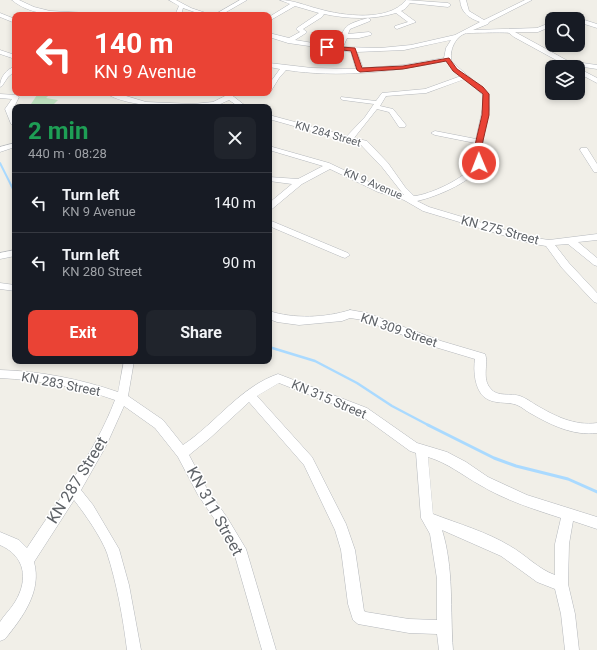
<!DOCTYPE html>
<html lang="en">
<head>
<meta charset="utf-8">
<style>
	body { margin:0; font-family:Roboto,sans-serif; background:#20242c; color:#f1f3f6; height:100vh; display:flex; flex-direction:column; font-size:15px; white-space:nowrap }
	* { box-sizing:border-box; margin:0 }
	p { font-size:13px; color:#9ea1a6 }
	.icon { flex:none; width:22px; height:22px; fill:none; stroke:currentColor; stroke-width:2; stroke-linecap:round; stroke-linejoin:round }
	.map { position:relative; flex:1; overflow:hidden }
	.panel { position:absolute; left:12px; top:104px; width:260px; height:260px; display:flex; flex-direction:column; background:#171b24; border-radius:8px; box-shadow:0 2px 6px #0003 }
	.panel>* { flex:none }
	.hud { position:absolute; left:12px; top:12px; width:260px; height:84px; border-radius:8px; box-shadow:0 2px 6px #0003; background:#ea4335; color:#fff; overflow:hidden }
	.fabs { position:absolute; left:545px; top:12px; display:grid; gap:8px }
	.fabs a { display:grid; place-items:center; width:40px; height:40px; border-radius:8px; background:#171b24; box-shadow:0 2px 6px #0003; font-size:20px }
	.pin { position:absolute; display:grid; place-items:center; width:34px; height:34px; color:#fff; margin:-17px; border-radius:8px; box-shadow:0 2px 6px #0006 }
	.me { position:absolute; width:44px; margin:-22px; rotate:359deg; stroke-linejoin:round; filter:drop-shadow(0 0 3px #0008) }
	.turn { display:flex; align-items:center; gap:14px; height:84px; padding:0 16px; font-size:18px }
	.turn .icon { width:52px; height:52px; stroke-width:2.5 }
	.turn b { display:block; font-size:28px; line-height:34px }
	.round { display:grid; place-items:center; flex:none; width:42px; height:42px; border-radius:8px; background:#20242c }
	.headline { display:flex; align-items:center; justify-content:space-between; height:68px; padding:0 16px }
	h1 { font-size:24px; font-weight:700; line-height:30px; color:#1e9e55 }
	.button { display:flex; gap:8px; margin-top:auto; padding:8px 16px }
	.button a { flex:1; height:46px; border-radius:8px; background:#ea4335; color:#fff; font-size:16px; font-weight:700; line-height:46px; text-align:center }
	.button a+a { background:#20242c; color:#f1f3f6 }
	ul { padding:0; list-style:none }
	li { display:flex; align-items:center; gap:12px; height:60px; padding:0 16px; border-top:1px solid #363941 }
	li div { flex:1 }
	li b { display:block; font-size:15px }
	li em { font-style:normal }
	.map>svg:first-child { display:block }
</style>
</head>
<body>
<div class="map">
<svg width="597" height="650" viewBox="0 0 597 650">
	<rect width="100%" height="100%" fill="#f1efe8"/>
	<!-- green -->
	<polygon fill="#c5e8c5" points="33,93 51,93 46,98 58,100 54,104 63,105 61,107 32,106 31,104 37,95 29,95"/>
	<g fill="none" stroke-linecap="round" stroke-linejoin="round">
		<!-- stream-far2 -->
		<polyline stroke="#aadaff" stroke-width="2" points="0,163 15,193"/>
		<!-- stream-far1 -->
		<polyline stroke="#aadaff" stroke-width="2.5" points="269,347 315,361 357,383 392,406 430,426"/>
		<!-- stream -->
		<polyline stroke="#aadaff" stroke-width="3" points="428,425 494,458 516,466 568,479 597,492"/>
		<!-- street casing -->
		<g stroke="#b5b8bc" stroke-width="1">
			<g id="street">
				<path d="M12,0H19L34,7L50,11L88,13L91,15C65,15 33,18 12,0Z"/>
				<polygon points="169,0 176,0 191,8 212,15 203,15 183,8 181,15 175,15 179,6"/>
				<polygon points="240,0 247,0 221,15 214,15"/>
				<path d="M280,0C294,0 306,6 319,9C343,16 389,22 406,0L448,3L451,5L448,7L410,3L405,9L401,11L416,22L397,29L395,28V26L408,22L396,13C373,20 348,19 324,14L322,17L303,29L307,32L306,33L295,40L337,47C345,25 344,25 368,18L370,19V21L350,29L348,34L369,32L372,34L371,35L359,38H347L343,47L380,48L411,45L455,35L480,22C469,18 461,13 460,0H466L469,11L484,20L525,0H532L489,22L488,24L473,30L537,28L552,22V26L538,32H515L568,61L597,65V69L577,66L569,67L514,37C512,36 511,34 509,33C506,32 473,33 469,33C456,33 448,52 452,62L489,94C491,108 487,120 484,133C482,142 485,152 483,161C478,180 436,197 417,201L429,207L529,237L549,240L597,234V240L578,242L597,258V266L594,265L568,244L555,245L569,263L597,293V303L594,302L562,268L546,246L529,243L423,211L404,200L378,192L330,169L302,184L272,209L269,210V203L292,184L269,181V177L298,179L323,166L269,150V146L329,163L384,189L404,195L382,167L361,145L269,119V115L347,136L365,117L374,104L343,100L341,99V97L376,101L382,93L425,89L461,76L445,61C394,72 338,78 286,70L279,78L271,91L269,92V84L280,69L269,67V63L312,68L356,69L351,52L288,43L269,37V33L289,38L300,32L296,29L297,28L319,13L295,6L269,21V17L290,4ZM451,40L446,48L444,58L404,65L363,68L357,52L404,50ZM465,79L483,95V107L476,139L435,131L431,133L435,135L475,143C475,151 477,158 473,165C466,178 429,195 414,196L405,187L388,163L367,141L354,138L377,109L389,112L399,127H405L406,125L393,109L380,106L386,96L426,93Z"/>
				<polygon points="0,13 15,19 15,23 0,17"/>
				<polygon points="578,18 597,24 597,28 578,22 578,19 576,19"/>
				<polygon points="0,50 15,55 15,59 0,54"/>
				<path d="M15,66V71L8,77L2,86L0,87C0,77 6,70 15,66Z"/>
				<polygon points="578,68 597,78 597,83 578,73"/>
				<path d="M106,93H116L146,102L193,104L213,102L225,96L223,93H229L247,107H239L229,100C224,102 219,105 214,106C192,111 123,107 106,93Z"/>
				<polygon points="0,94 16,95 19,97 13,109 15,115 15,126 11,124 5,109 12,99 0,98"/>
				<polygon points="15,143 15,147 0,152 0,147"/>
				<polygon points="581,148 587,148 597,164 597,172 594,172 580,150"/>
				<polygon points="269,220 348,253 350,255 345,258 342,257 269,226"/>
				<polygon points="15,250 15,256 0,259 0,253"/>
				<polygon points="0,283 15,285 15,291 0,289"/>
				<path d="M350,310L367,313L441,341L485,354C489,363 481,379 491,389C497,397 511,393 520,396C526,398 531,402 536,405C555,416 574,426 597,423V433C573,436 551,425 530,413C526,411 522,407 517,405C507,401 494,405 484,397C475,389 473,371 475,359L435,347L363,320L350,318L342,321L299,325L277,322L269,319V311C294,319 325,318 350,310Z"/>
				<path d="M124,361H134L128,396L163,420L183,445C216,423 240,387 278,374L367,408L417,443L447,452L466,462L488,477L527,495L597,517V529L573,521L569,544L568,584L575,614L579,650H565L561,614L555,589L537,582L501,556L442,530C454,568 450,610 453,650H439L437,634L409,633L358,624L353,620L348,604L341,550L335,530L304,465L249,402L210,438L189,455L206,487L228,519L246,549L276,650H262L235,556L220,527L198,495L178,457L155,428L124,406L106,446L81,490L93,505L119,549L129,585L141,650H127C123,618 117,584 107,553C101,537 85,514 74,500L34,562C42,591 23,617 5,639L0,641C0,636 0,627 0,622C4,615 11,609 15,602C29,579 25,556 0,545V532L19,540L27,548C58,500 94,455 115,400C79,387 39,380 0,378V370C40,371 80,379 118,392ZM279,383L359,414L410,451L416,453L421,518L430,534L437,579V620L409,619L366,612L364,611L355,550L346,524L312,457L257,396ZM428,457C448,463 462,475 480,485C505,500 533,509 561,518L555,544V575C538,569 526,555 510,546C487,532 459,524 433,514Z"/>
			</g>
		</g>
		<!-- street -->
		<use href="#street" fill="#fff" fill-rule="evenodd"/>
	</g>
	<!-- route -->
	<polygon fill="#ea4335" stroke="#982c22" points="327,46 355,48 362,68 403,66 449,58 457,69 483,87 489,94 489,115 482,145 484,154 482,164 479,165 476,163 477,154 475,145 482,115 483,94 453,71 446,61 403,69 360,72 357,70 351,51 325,48 324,47"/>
	<g text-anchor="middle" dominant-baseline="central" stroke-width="3" stroke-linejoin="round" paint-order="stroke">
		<!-- far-street labels -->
		<g font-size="11" fill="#5f6368" stroke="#fff">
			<text transform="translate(328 134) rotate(16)">KN 284 Street</text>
			<text transform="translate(373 184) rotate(23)">KN 9 Avenue</text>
		</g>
		<!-- street labels -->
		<g font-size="13" fill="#5f6368" stroke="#fff">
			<text transform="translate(500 230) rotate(15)">KN 275 Street</text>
			<text transform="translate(399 330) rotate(19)">KN 309 Street</text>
			<text transform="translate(61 384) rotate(11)">KN 283 Street</text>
			<text transform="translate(329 399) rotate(23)">KN 315 Street</text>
		</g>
		<!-- near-street labels -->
		<g font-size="16" fill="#5f6368" stroke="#fff">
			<text transform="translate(77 480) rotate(-58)">KN 287 Street</text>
			<text transform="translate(215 511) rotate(61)">KN 311 Street</text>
		</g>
	</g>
</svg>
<div class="fabs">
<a><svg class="icon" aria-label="search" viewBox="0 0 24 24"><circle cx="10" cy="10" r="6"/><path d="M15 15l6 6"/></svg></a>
<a><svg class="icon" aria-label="layers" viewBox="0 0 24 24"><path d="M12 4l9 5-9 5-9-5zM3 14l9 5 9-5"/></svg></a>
</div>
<div class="pin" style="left:327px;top:47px;background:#d93025"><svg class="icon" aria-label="arrive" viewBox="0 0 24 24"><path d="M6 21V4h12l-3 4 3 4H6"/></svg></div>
<svg class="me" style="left:479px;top:163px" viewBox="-20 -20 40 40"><circle r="17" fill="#ea4335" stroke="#fff" stroke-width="3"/><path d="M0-11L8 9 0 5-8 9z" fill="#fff"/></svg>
<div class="hud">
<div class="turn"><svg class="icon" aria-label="left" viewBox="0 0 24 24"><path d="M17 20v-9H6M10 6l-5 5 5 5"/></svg><div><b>140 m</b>KN 9 Avenue</div></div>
</div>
<section class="panel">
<div class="headline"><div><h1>2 min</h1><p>440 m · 08:28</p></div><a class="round"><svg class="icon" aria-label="close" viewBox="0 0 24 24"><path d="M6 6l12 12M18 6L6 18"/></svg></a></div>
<ul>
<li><svg class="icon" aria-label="left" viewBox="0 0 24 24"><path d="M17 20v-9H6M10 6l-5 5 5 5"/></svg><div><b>Turn left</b><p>KN 9 Avenue</p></div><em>140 m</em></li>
<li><svg class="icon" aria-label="left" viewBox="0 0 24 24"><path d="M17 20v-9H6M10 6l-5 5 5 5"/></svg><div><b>Turn left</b><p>KN 280 Street</p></div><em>90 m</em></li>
</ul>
<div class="button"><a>Exit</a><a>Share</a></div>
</section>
</div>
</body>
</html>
